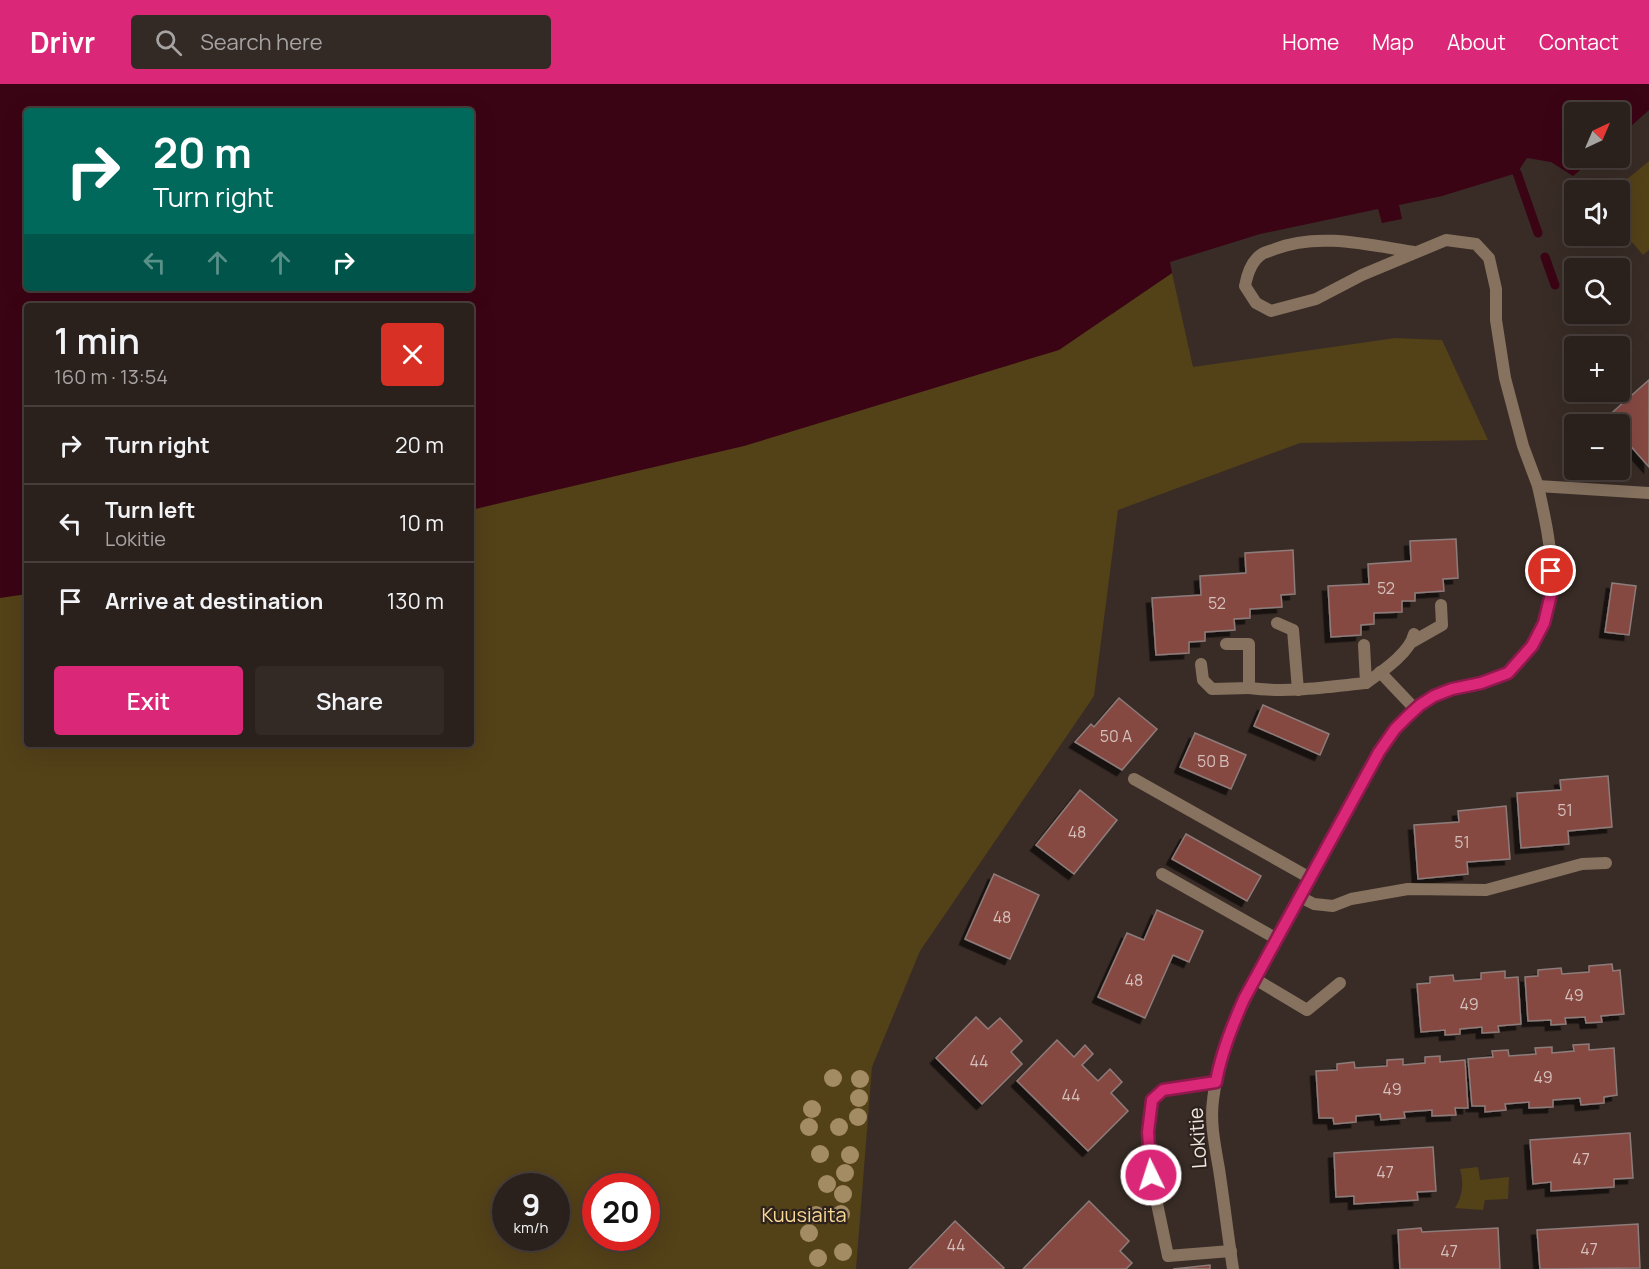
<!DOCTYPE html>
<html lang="en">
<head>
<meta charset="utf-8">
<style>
	body { margin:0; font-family:Manrope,sans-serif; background:#332925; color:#f1f3f6; height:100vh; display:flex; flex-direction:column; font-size:22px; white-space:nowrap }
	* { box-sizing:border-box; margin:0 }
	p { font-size:20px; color:#a6a3a3 }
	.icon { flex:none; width:33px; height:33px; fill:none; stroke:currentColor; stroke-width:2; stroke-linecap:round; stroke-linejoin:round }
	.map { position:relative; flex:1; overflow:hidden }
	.drawer { position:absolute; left:24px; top:219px; width:450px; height:444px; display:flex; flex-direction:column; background:#2b211c; border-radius:6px; box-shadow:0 6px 24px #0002,0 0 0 2px #473e3b }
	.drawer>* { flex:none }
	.hud { position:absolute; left:24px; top:24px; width:450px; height:183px; border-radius:6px; box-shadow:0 6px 24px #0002,0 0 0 2px #473e3b; background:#00695c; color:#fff; overflow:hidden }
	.needle { width:39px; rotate:44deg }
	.buttons { position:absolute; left:1564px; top:18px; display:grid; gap:12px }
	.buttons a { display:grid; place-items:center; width:66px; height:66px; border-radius:6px; background:#2b211c; box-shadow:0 6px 24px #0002,0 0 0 2px #473e3b; font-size:30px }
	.speed { position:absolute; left:492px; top:1089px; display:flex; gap:12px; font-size:30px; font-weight:700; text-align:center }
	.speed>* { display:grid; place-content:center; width:78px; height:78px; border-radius:50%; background:#2b211c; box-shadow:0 6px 24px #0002,0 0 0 2px #473e3b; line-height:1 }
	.speed small { font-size:15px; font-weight:400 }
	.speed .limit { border:9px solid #d22; background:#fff; color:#111 }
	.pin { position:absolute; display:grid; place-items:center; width:51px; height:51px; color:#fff; margin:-26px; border:3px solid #fff; border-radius:50%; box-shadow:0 2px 6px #0007 }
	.me { position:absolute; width:66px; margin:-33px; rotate:356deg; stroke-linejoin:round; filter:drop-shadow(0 0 4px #0008) }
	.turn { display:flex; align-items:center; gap:21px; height:126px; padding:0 30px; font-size:27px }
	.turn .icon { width:78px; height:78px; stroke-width:2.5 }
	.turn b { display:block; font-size:42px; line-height:51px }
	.lanes { display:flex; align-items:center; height:57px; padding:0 30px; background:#0003; justify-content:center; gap:30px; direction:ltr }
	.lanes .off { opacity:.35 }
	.round { display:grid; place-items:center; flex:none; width:63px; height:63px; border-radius:6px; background:#332925 }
	.overview { display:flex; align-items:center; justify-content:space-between; height:102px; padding:0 30px }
	h1 { font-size:36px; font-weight:600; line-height:45px }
	.primary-button { display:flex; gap:12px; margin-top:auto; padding:12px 30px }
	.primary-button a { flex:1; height:69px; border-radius:6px; background:#db2777; color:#fff; font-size:24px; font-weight:600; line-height:69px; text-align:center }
	.primary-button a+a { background:#332925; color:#f1f3f6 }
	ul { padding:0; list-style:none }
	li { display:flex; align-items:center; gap:18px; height:78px; padding:0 30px; border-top:2px solid #473e3b }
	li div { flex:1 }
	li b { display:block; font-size:22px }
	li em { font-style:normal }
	header { display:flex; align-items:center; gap:36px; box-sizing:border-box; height:84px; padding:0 30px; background:#db2777; color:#fff }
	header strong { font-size:28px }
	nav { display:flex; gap:33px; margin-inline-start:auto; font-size:21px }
	.search { width:420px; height:54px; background:#332925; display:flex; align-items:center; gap:15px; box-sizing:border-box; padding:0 21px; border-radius:6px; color:#a6a3a3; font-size:22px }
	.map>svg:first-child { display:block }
</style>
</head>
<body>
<header>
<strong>Drivr</strong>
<div class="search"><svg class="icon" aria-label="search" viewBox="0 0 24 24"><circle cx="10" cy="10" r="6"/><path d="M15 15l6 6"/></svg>Search here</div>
<nav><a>Home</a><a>Map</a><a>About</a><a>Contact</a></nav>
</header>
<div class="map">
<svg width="1649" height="1185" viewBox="0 0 1649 1185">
	<defs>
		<filter id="shadow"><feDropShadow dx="-5.5" dy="5.5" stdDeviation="0" flood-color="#0009"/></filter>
	</defs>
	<rect width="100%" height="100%" fill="#392c26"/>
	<!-- green -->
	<g fill="#534118" fill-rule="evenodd">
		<polygon points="1649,77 1649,166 1643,171 1620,144 1620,106 1614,106"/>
		<path d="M1172,189L1193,283L1395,254L1442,256L1488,356L1300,359L1118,426L1094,612L920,867L872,983L856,1185H0V437L27,340V660H471V225L1112,230ZM506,1102H556V1154H506ZM596,1102H646V1154H596Z"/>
		<path d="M1478,1083L1480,1096L1509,1093L1508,1115L1485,1116L1483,1126L1455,1124C1463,1111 1464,1099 1460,1085Z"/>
	</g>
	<!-- water -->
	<path fill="#3b0415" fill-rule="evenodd" d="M0,0H1649V26L1620,52V28H1575V74H1595L1573,92L1551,78L1527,74L1517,89L1442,112L1399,121L1402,135L1382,139L1378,125L1260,150L1170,178L1172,189L1059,266L744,362L471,426V222H27V510L0,514ZM27,27H471V204H27Z"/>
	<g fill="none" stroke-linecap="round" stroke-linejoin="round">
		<!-- stream -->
		<g stroke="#3b0415" stroke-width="9">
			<polyline points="1517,89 1538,149"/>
			<polyline points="1545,173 1555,201"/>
		</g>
	</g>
	<!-- building -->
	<g fill="#864943" stroke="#8d7c7a" stroke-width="1.5" filter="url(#shadow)">
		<polygon points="1649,296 1649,383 1620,350 1620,340 1612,340 1606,334"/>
		<polygon points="1456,455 1458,494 1443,495 1444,507 1415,509 1415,517 1402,517 1402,528 1374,529 1374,540 1361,541 1361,551 1331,553 1328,502 1369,500 1368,480 1411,477 1410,457"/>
		<polygon points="1293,466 1295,510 1281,511 1282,523 1250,525 1250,534 1234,535 1235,546 1205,548 1205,557 1189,558 1189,569 1156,571 1152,514 1201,511 1200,492 1246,489 1245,469"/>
		<polygon points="1612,499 1636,502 1629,551 1605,548"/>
		<polygon points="1119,614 1157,645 1122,686 1075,658 1091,640 1094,643"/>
		<polygon points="1263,621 1329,650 1320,671 1254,642"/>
		<polygon points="1195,649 1246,671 1231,705 1180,683"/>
		<polygon points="1608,692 1612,743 1568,747 1569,760 1521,764 1517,709 1561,706 1560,696"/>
		<polygon points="1080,706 1117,736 1074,790 1036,761"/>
		<polygon points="1506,722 1510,775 1467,778 1468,790 1418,795 1414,741 1459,738 1458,727"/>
		<polygon points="1186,750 1261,792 1247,817 1172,775"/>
		<polygon points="994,790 1039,811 1010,875 965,855"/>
		<polygon points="1157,826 1203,847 1189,878 1173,871 1145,934 1098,913 1127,849 1144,856"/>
		<polygon points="1612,880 1613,887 1620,886 1624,930 1601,932 1602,938 1586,939 1585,933 1565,934 1566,940 1551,941 1551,936 1528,937 1525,893 1538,892 1538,886 1561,884 1562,890 1589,888 1589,882"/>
		<polygon points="1505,887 1505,894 1518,893 1521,940 1498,942 1499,948 1482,949 1482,943 1460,945 1460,950 1445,951 1445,946 1421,948 1417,900 1430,899 1430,893 1453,891 1454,897 1481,895 1481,889"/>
		<polygon points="976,933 988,945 1000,934 1022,957 1011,968 1022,980 982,1020 936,974"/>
		<polygon points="1057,956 1074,973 1085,961 1093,970 1082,981 1098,997 1110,985 1122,998 1111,1009 1128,1027 1088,1067 1017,997"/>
		<polygon points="1589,960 1589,966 1614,964 1617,1011 1604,1013 1604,1019 1581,1021 1580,1014 1553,1016 1553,1023 1529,1024 1529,1018 1505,1020 1506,1026 1485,1028 1485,1022 1472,1022 1468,975 1493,973 1492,967 1508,966 1509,972 1536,970 1535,964 1552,963 1552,969 1574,967 1573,961"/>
		<polygon points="1440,972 1440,978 1465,976 1468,1024 1455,1024 1456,1031 1432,1032 1432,1026 1404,1028 1405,1034 1381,1036 1380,1030 1356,1032 1356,1038 1334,1040 1333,1034 1319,1034 1316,987 1337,986 1337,980 1354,978 1355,984 1387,982 1387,976 1403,975 1403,981 1425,979 1425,973"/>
		<polygon points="1630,1049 1633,1094 1614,1095 1614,1103 1551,1107 1551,1098 1533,1100 1530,1056"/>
		<polygon points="1433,1063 1436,1107 1417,1108 1418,1116 1354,1120 1354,1112 1336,1113 1334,1069"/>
		<polygon points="1089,1117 1129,1157 1120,1167 1132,1179 1126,1185 1023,1185"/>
		<polygon points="955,1137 1004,1184 1003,1185 909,1185"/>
		<polygon points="1638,1140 1640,1184 1540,1185 1537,1146"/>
		<polygon points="1421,1144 1422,1148 1498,1144 1500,1185 1400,1185 1398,1146"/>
		<polygon points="1210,1181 1210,1185 1173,1185"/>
	</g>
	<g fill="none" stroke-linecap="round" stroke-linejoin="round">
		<!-- service -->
		<g stroke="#86725f" stroke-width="12">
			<path d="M1414,168C1369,161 1318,148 1275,165C1271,167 1265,168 1262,170C1251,177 1247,191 1245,202L1256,219L1271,227L1316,215L1362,191L1446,156L1476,160L1489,174L1496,205V236L1505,294L1523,362L1538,402L1649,409"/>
			<polyline points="1277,539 1293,546 1298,606"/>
			<polyline points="1412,558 1442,541 1441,521"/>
			<polyline points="1201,580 1203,596 1212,605 1249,604 1249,560 1226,560"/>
			<polyline points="1380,588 1415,625"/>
			<path d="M1366,599C1381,588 1410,569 1414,550"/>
			<path d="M1249,604C1289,609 1327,603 1366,599L1364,561"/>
			<polyline points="1134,695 1310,794"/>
			<polyline points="1162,790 1277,855"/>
			<polyline points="1300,813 1314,820 1333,822 1351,815 1408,805 1486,806 1582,780 1606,779"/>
			<polyline points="1255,895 1307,926 1340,899"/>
			<polyline points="1216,998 1163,1006 1152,1016 1148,1048 1151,1091 1168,1172 1231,1167"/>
		</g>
		<!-- minor -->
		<path stroke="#86725f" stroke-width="12" d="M1233,1185C1228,1152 1224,1118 1219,1085C1215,1062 1210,1039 1213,1016C1219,959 1248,909 1275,859C1293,825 1312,792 1330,758C1352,718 1375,664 1407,633C1420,620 1436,610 1454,605C1471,600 1490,599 1506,590C1514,586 1526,570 1531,563C1565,517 1549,453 1538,402"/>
	</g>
	<!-- trees -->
	<g fill="#a38b64">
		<circle cx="833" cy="994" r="9"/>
		<circle cx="860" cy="995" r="9"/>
		<circle cx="859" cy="1014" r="9"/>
		<circle cx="812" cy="1025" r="9"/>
		<circle cx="858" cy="1033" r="9"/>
		<circle cx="809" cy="1043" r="9"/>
		<circle cx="839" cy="1043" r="9"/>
		<circle cx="820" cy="1070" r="9"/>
		<circle cx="850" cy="1071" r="9"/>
		<circle cx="845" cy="1089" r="9"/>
		<circle cx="827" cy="1100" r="9"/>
		<circle cx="843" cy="1110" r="9"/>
		<circle cx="841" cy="1130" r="9"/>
		<circle cx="816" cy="1131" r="9"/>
		<circle cx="809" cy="1149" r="9"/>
		<circle cx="843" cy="1168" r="9"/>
		<circle cx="818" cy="1174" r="9"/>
	</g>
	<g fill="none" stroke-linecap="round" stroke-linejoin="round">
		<!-- route casing -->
		<g stroke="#8e194d" stroke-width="15">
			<path id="route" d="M1151,1091L1148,1048L1152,1016L1163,1006L1216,998C1221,969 1232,942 1244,915L1379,668L1395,645L1408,632L1420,621L1434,612L1452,605L1481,599L1508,589L1532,562L1544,539L1552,506L1551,487"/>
		</g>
		<!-- route -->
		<use href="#route" stroke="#db2777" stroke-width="10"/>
	</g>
	<g text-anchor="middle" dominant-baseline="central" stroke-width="4.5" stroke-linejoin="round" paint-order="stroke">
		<!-- number labels -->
		<g font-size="16" fill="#d5bfba">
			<text x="1386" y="504">52</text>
			<text x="1217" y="519">52</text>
			<text x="1116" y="652">50 A</text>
			<text x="1213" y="677">50 B</text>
			<text x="1565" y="726">51</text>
			<text x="1077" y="748">48</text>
			<text x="1462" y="758">51</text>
			<text x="1002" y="833">48</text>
			<text x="1134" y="896">48</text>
			<text x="1574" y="911">49</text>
			<text x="1469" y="920">49</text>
			<text x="979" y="977">44</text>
			<text x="1543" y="993">49</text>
			<text x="1392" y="1005">49</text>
			<text x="1071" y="1011">44</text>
			<text x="1581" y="1075">47</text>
			<text x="1385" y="1088">47</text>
			<text x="956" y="1161">44</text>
			<text x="1589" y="1165">47</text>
			<text x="1449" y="1167">47</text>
		</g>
		<!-- street labels -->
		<g font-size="20" fill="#efe6e2" stroke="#2e221d">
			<text transform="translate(1197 1054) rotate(-94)">Lokitie</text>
		</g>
		<!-- park labels -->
		<g font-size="20" fill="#fad896" stroke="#2e221d">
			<text x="804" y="1130">Kuusiaita</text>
		</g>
	</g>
</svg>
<div class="buttons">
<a><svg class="needle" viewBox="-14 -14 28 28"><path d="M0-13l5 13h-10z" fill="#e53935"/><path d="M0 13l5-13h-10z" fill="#a6a3a3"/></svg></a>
<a><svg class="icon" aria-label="sound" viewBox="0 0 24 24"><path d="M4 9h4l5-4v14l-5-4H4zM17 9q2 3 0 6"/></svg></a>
<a><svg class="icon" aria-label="search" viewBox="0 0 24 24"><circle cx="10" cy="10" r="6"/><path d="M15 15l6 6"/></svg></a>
<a>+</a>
<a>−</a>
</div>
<div class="speed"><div>9<small>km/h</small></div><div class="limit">20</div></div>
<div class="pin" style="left:1551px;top:487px;background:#d93025"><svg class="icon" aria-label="arrive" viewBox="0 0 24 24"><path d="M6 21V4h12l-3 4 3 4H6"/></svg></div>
<svg class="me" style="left:1151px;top:1091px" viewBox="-20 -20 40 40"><circle r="17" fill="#db2777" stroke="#fff" stroke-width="3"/><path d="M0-11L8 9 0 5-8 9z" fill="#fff"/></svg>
<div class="hud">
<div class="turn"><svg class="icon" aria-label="right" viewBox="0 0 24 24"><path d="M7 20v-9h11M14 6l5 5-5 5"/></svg><div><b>20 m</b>Turn right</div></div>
<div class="lanes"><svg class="icon off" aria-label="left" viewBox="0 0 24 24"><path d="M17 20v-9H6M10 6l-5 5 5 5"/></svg><svg class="icon off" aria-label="ahead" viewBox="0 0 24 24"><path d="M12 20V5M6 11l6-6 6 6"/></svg><svg class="icon off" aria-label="ahead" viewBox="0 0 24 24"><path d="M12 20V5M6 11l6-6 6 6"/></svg><svg class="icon" aria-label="right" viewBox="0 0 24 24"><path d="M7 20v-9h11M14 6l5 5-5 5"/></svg></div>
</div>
<section class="drawer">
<div class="overview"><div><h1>1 min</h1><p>160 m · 13:54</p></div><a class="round" style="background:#d93025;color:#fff"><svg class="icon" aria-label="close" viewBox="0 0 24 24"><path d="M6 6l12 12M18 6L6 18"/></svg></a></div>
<ul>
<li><svg class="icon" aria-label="right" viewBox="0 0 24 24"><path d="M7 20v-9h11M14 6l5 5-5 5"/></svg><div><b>Turn right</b></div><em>20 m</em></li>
<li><svg class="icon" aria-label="left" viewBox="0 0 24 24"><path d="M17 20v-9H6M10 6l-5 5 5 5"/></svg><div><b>Turn left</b><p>Lokitie</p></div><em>10 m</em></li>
<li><svg class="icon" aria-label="arrive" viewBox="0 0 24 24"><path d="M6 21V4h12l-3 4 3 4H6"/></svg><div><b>Arrive at destination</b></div><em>130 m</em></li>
</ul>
<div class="primary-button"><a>Exit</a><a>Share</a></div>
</section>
</div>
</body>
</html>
